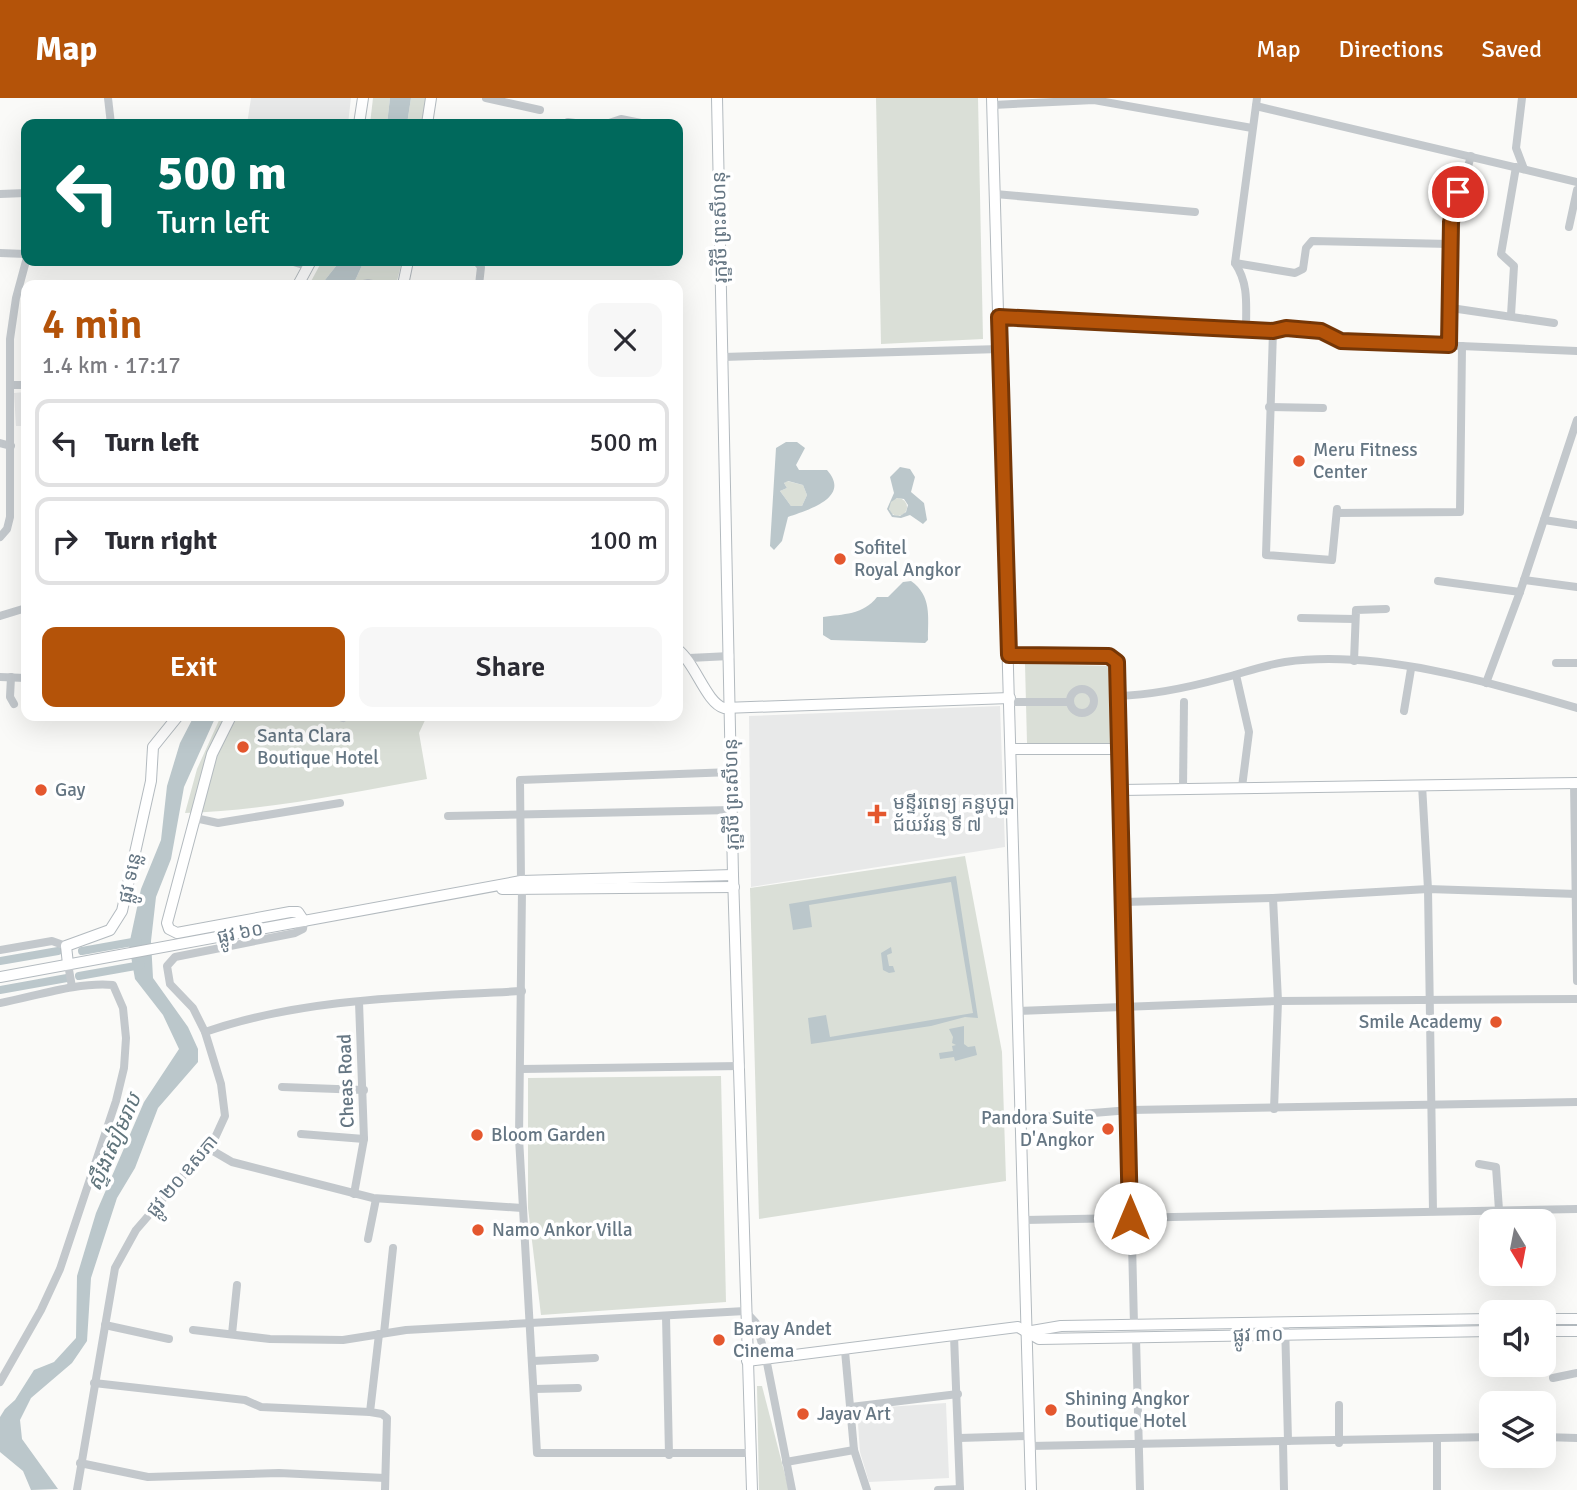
<!DOCTYPE html>
<html lang="en">
<head>
<meta charset="utf-8">
<style>
	body { margin:0; font-family:Signika,"Noto Sans Khmer",sans-serif; background:#f7f7f7; color:#2b2b33; height:100vh; display:flex; flex-direction:column; font-size:26px; white-space:nowrap }
	* { box-sizing:border-box; margin:0 }
	p { font-size:23px; color:#7c7c81 }
	.icon { flex:none; width:38px; height:38px; fill:none; stroke:currentColor; stroke-width:2; stroke-linecap:round; stroke-linejoin:round }
	.map { position:relative; flex:1; overflow:hidden }
	.details { position:absolute; left:21px; top:182px; width:662px; height:441px; display:flex; flex-direction:column; background:#fff; border-radius:14px; box-shadow:0 7px 28px #0002 }
	.details>* { flex:none }
	.hud { position:absolute; left:21px; top:21px; width:662px; height:147px; border-radius:14px; box-shadow:0 7px 28px #0002; background:#00695c; color:#fff; overflow:hidden }
	.needle { width:46px; rotate:170deg }
	.tools { position:absolute; left:1479px; top:1111px; display:grid; gap:14px }
	.tools a { display:grid; place-items:center; width:77px; height:77px; border-radius:14px; background:#fff; box-shadow:0 7px 28px #0002; font-size:35px }
	.pin { position:absolute; display:grid; place-items:center; width:60px; height:60px; color:#fff; margin:-30px; border:4px solid #fff; border-radius:50%; box-shadow:0 2px 7px #0007 }
	.me { position:absolute; width:77px; margin:-38px; rotate:0deg; stroke-linejoin:round; filter:drop-shadow(0 0 5px #0008) }
	.turn { display:flex; align-items:center; gap:24px; height:147px; padding:0 21px; font-size:32px }
	.turn .icon { width:91px; height:91px; stroke-width:2.5 }
	.turn b { display:block; font-size:49px; line-height:60px }
	.round { display:grid; place-items:center; flex:none; width:74px; height:74px; border-radius:14px; background:#f7f7f7 }
	.overview { display:flex; align-items:center; justify-content:space-between; height:119px; padding:0 21px }
	h1 { font-size:42px; font-weight:600; line-height:52px; color:#b45309 }
	.action { display:flex; gap:14px; margin-top:auto; padding:14px 21px }
	.action a { flex:1; height:80px; border-radius:14px; background:#b45309; color:#fff; font-size:28px; font-weight:600; line-height:80px; text-align:center }
	.action a+a { background:#f7f7f7; color:#2b2b33 }
	ul { padding:0; list-style:none }
	li { display:flex; align-items:center; gap:21px; height:88px; margin:0 14px 10px; padding:0 7px; border:4px solid #e1e1e2; border-radius:14px }
	li div { flex:1 }
	li b { display:block; font-size:26px }
	li em { font-style:normal }
	header { display:flex; align-items:center; gap:42px; box-sizing:border-box; height:98px; padding:0 35px; background:#b45309; color:#fff }
	header strong { font-size:33px }
	nav { display:flex; gap:38px; margin-inline-start:auto; font-size:24px }
	.map>svg:first-child { display:block }
</style>
</head>
<body>
<header>
<strong>Map</strong>
<nav><a>Map</a><a>Directions</a><a>Saved</a></nav>
</header>
<div class="map">
<svg width="1577" height="1392" viewBox="0 0 1577 1392">
	<rect width="100%" height="100%" fill="#fafaf8"/>
	<!-- built -->
	<g fill="#e8e9e9">
		<polygon points="251,0 351,0 348,26 247,26"/>
		<polygon points="26,294 26,328 16,328 14,295"/>
		<polygon points="1000,608 1005,749 751,789 749,618"/>
		<polygon points="946,1305 949,1380 869,1384 860,1354 857,1311"/>
	</g>
	<!-- green -->
	<g fill="#dadfd7">
		<polygon points="373,0 390,0 387,26 370,26"/>
		<polygon points="411,0 427,0 423,26 407,26"/>
		<polygon points="876,0 978,0 983,241 881,246"/>
		<polygon points="322,163 340,163 321,187 309,187"/>
		<polygon points="364,163 402,163 396,187 353,187"/>
		<polygon points="787,383 803,387 807,397 802,408 791,408 780,393 787,390 784,385"/>
		<circle cx="898" cy="409" r="9"/>
		<polygon points="1025,566 1112,568 1111,647 1027,645"/>
		<path d="M221,618H427L419,635L427,681C346,696 267,712 185,715L197,671Z"/>
		<polygon points="965,758 1002,954 1006,1083 759,1121 750,790"/>
		<polygon points="721,978 726,1204 541,1217 528,1110 528,980"/>
		<polygon points="757,1288 762,1288 789,1392 759,1392"/>
	</g>
	<!-- water -->
	<g fill="#bbc7cb" fill-rule="evenodd">
		<polygon points="390,0 411,0 407,26 387,26"/>
		<polygon points="340,163 364,163 353,187 321,187"/>
		<path d="M786,344H797L805,350L796,367L799,372H827C852,400 807,412 788,419L782,443L774,452L770,448L776,350ZM788,383L803,387L807,397L802,408H791L780,393L787,390L784,385Z"/>
		<path d="M900,369L910,371L915,379L911,394L924,405L927,422L923,426L910,417L901,420L892,419L887,411L894,395L890,379ZM897,400L904,401L908,407L906,414L900,418L893,417L889,411L891,404Z"/>
		<path d="M911,483C932,498 928,518 928,542L925,545L831,542L823,537V519C843,516 863,517 877,499H888L903,484Z"/>
		<polygon points="194,618 216,618 184,689 171,761 156,799 151,843 153,880 188,929 198,951 198,964 158,1010 135,1070 117,1100 91,1180 87,1243 72,1265 31,1300 20,1322 22,1341 58,1391 31,1392 23,1373 0,1354 0,1319 5,1311 15,1302 34,1272 54,1264 76,1240 77,1178 96,1115 144,1004 179,951 163,917 135,881 129,847 141,791 161,742 167,688 180,645"/>
		<polygon points="956,778 978,920 965,919 931,928 811,946 808,920 826,917 830,939 973,915 951,784 809,807 812,829 793,832 789,806"/>
		<polygon points="891,849 892,855 887,857 889,868 893,868 895,874 889,875 883,872 881,855"/>
		<polygon points="964,928 964,946 968,949 975,948 977,957 955,963 954,959 940,961 939,955 953,953 952,948 956,947 952,945 953,939 949,931"/>
	</g>
	<g fill="none" stroke-linecap="round" stroke-linejoin="round">
		<!-- canal -->
		<g stroke="#bbc7cb" stroke-width="8">
			<polyline points="82,853 138,843"/>
			<polyline points="0,863 58,853"/>
			<polyline points="79,878 141,867"/>
			<polyline points="0,892 67,880"/>
		</g>
		<!-- secondary casing -->
		<g stroke="#b3babf" stroke-width="12">
			<g id="secondary">
				<polyline points="717,0 733,777 752,1392"/>
				<polyline points="992,0 1031,1392"/>
				<polyline points="359,26 363,0"/>
				<polyline points="427,26 431,0"/>
				<polyline points="298,187 311,163"/>
				<polyline points="403,187 408,163"/>
				<path d="M677,551C695,564 706,605 724,610L1010,600"/>
				<polyline points="231,618 212,656 167,825 169,831 177,835 290,814 298,814 304,823"/>
				<polyline points="1012,651 1119,651 1121,692 1577,685"/>
				<polyline points="502,791 734,789"/>
				<polyline points="68,866 66,848 110,832 122,813 151,683 153,649 178,618"/>
				<polyline points="0,879 521,783 733,777"/>
				<polyline points="1544,1221 1577,1221"/>
				<polyline points="1544,1233 1577,1233"/>
				<polyline points="1026,1234 1061,1228 1491,1221"/>
				<polyline points="747,1263 1018,1229 1039,1241 1491,1233"/>
			</g>
		</g>
		<!-- street -->
		<g stroke="#c3c8cc" stroke-width="8">
			<polyline points="108,0 111,26"/>
			<polyline points="486,0 540,12"/>
			<polyline points="1522,0 1516,50 1524,71"/>
			<polyline points="993,7 1094,2 1252,30"/>
			<polyline points="1256,8 1577,84"/>
			<polyline points="568,24 582,26"/>
			<polyline points="606,26 621,21 646,26"/>
			<polyline points="0,96 26,95"/>
			<polyline points="995,96 1195,114"/>
			<polyline points="1569,129 1577,92"/>
			<polyline points="0,155 26,156"/>
			<polyline points="290,163 307,168"/>
			<polyline points="476,163 481,169 479,187"/>
			<polyline points="1235,165 1295,175 1303,171 1306,150 1312,143 1450,146"/>
			<polyline points="359,187 368,185 376,187"/>
			<polyline points="1451,210 1554,225"/>
			<polyline points="1511,217 1514,168 1501,156 1516,69"/>
			<polyline points="999,219 1273,233 1266,457 1332,462 1337,411"/>
			<path d="M1246,232C1246,207 1249,186 1235,165L1257,0"/>
			<path d="M1273,233C1297,227 1320,232 1341,243L1577,253"/>
			<polyline points="1449,247 1452,124 1471,58"/>
			<polyline points="723,259 1000,251"/>
			<polyline points="12,287 26,287"/>
			<polyline points="1269,309 1323,310"/>
			<polyline points="0,345 11,348"/>
			<polyline points="1337,415 1460,414 1462,248"/>
			<polyline points="1544,422 1577,427"/>
			<polyline points="0,439 7,431 10,419 10,241 16,200 26,163"/>
			<polyline points="1524,482 1577,489"/>
			<polyline points="1438,483 1520,494"/>
			<polyline points="0,518 26,510"/>
			<polyline points="1301,520 1354,521"/>
			<polyline points="1008,557 1114,560 1117,564 1119,651"/>
			<polyline points="689,560 730,558"/>
			<polyline points="1354,563 1356,512 1386,511"/>
			<polyline points="1556,565 1577,565"/>
			<polyline points="1236,577 1249,634 1242,689"/>
			<polyline points="0,579 26,580"/>
			<polyline points="11,579 10,599 14,606"/>
			<polyline points="1486,585 1520,494 1577,322"/>
			<circle cx="1082" cy="603" r="12"/>
			<path d="M1118,598C1152,597 1190,589 1223,580C1243,575 1264,567 1285,564C1377,551 1489,584 1577,610"/>
			<polyline points="1011,604 1070,604"/>
			<polyline points="1404,613 1411,571"/>
			<polyline points="338,618 343,620"/>
			<polyline points="1574,685 1577,883"/>
			<polyline points="1422,687 1428,791 1433,1113"/>
			<polyline points="1183,690 1184,604"/>
			<polyline points="1121,692 1134,1227"/>
			<polyline points="448,718 732,712"/>
			<polyline points="195,720 218,725 340,705"/>
			<polyline points="521,783 520,682 732,674"/>
			<polyline points="522,792 519,1040 537,1355 751,1355"/>
			<polyline points="1273,800 1278,903 1274,1011"/>
			<polyline points="1124,804 1273,800 1428,791 1577,796"/>
			<polyline points="0,852 52,843 66,848"/>
			<polyline points="68,866 72,889"/>
			<path d="M0,905C37,898 76,884 113,887L123,910L126,940L124,970L116,1003L60,1171L41,1212L0,1284"/>
			<polyline points="1018,913 1278,903 1577,901"/>
			<path d="M205,934C306,899 416,899 522,893"/>
			<polyline points="521,971 741,968"/>
			<polyline points="282,989 364,992"/>
			<polyline points="1019,1021 1130,1012 1577,1004"/>
			<polyline points="301,1036 364,1041 359,904"/>
			<polyline points="208,1050 232,1064 373,1100 522,1110"/>
			<polyline points="1479,1066 1496,1069 1499,1112"/>
			<polyline points="354,1096 364,1041"/>
			<polyline points="1025,1122 1577,1111"/>
			<polyline points="368,1141 376,1101"/>
			<polyline points="666,1218 669,1357"/>
			<polyline points="1285,1224 1288,1343"/>
			<polyline points="105,1227 169,1241"/>
			<polyline points="193,1232 270,1241 343,1242 406,1232 745,1213 756,1225 766,1260 792,1392"/>
			<polyline points="384,1235 393,1150"/>
			<polyline points="232,1236 237,1187"/>
			<polyline points="379,1236 370,1314 382,1316 387,1320 385,1392"/>
			<polyline points="954,1238 960,1392"/>
			<polyline points="1136,1240 1140,1392"/>
			<polyline points="845,1253 854,1352 867,1392"/>
			<polyline points="533,1263 595,1260"/>
			<polyline points="1553,1280 1577,1275"/>
			<polyline points="94,1285 245,1302 261,1309 370,1314"/>
			<polyline points="534,1291 578,1290"/>
			<polyline points="1339,1307 1339,1345"/>
			<polyline points="851,1309 958,1296"/>
			<polyline points="1544,1339 1577,1340"/>
			<polyline points="959,1340 1029,1338"/>
			<polyline points="1437,1341 1437,1392"/>
			<polyline points="1283,1344 1284,1392"/>
			<polyline points="1030,1348 1491,1339"/>
			<polyline points="786,1364 854,1352"/>
			<polyline points="80,1365 148,1379 279,1375 385,1380"/>
			<polyline points="77,1392 115,1170 136,1132 214,1042 225,1018 221,986 205,934 193,910 170,886 167,868 175,859 295,835 303,831 304,823"/>
			<polyline points="938,1392 960,1391"/>
		</g>
		<!-- secondary -->
		<use href="#secondary" stroke="#fff" stroke-width="10"/>
	</g>
	<g fill="none" stroke-linecap="round" stroke-linejoin="round">
		<!-- route casing -->
		<g stroke="#753606" stroke-width="18">
			<polyline id="route" points="1130,1120 1117,564 1109,558 1009,557 999,219 1273,233 1286,230 1321,233 1341,243 1449,247 1451,124 1458,94"/>
		</g>
		<!-- route -->
		<use href="#route" stroke="#b45309" stroke-width="12"/>
	</g>
	<!-- markers -->
	<g fill="#e4572e" stroke="#fff" stroke-width="2.5">
		<circle cx="1299" cy="363" r="7"/>
		<circle cx="840" cy="461" r="7"/>
		<circle cx="243" cy="649" r="7"/>
		<circle cx="41" cy="692" r="7"/>
		<path d="M873.5 705.5h7v7h7v7h-7v7h-7v-7h-7v-7h7z"/>
		<circle cx="1496" cy="924" r="7"/>
		<circle cx="1108" cy="1031" r="7"/>
		<circle cx="477" cy="1037" r="7"/>
		<circle cx="478" cy="1132" r="7"/>
		<circle cx="719" cy="1242" r="7"/>
		<circle cx="1051" cy="1312" r="7"/>
		<circle cx="803" cy="1316" r="7"/>
	</g>
	<g text-anchor="middle" dominant-baseline="central" stroke-width="7" stroke-linejoin="round" paint-order="stroke">
		<!-- street labels -->
		<g font-size="19" fill="#657683" stroke="#fff">
			<text transform="translate(720 129) rotate(-91)">រុក្ខវិថី ព្រះសីហនុ</text>
			<text transform="translate(732 696) rotate(-91)">រុក្ខវិថី ព្រះសីហនុ</text>
			<text transform="translate(130 780) rotate(-78)">ផ្លូវ ទន្លេ</text>
			<text transform="translate(240 835) rotate(-11)">ផ្លូវ ៦០</text>
			<text transform="translate(346 983) rotate(-92)">Cheas Road</text>
			<text transform="translate(182 1078) rotate(-50)">ផ្លូវ ២០ ឧសភា</text>
			<text transform="translate(1258 1237) rotate(-1)">ផ្លូវ ៣០</text>
		</g>
		<!-- poi labels -->
		<g font-size="19" fill="#657683" stroke="#fff" text-anchor="start">
			<text x="1313" y="352">Meru Fitness<tspan x="1313" dy="22">Center</tspan></text>
			<text x="854" y="450">Sofitel<tspan x="854" dy="22">Royal Angkor</tspan></text>
			<text x="257" y="638">Santa Clara<tspan x="257" dy="22">Boutique Hotel</tspan></text>
			<text x="55" y="692">Gay</text>
			<text x="893" y="705">មន្ទីរពេទ្យ គន្ធបុប្ផា<tspan x="893" dy="22">ជ័យវ័រន្ម ទី ៧</tspan></text>
			<text x="1482" y="924" text-anchor="end">Smile Academy</text>
			<text x="1094" y="1020" text-anchor="end">Pandora Suite<tspan x="1094" dy="22">D'Angkor</tspan></text>
			<text x="491" y="1037">Bloom Garden</text>
			<text x="492" y="1132">Namo Ankor Villa</text>
			<text x="733" y="1231">Baray Andet<tspan x="733" dy="22">Cinema</tspan></text>
			<text x="1065" y="1301">Shining Angkor<tspan x="1065" dy="22">Boutique Hotel</tspan></text>
			<text x="817" y="1316">Jayav Art</text>
		</g>
		<!-- water labels -->
		<g font-size="21" font-style="italic" fill="#60757c" stroke="#fff">
			<text transform="translate(114 1044) rotate(-66)">ស្ទឹងសៀមរាប</text>
		</g>
	</g>
</svg>
<div class="tools">
<a><svg class="needle" viewBox="-14 -14 28 28"><path d="M0-13l5 13h-10z" fill="#e53935"/><path d="M0 13l5-13h-10z" fill="#7c7c81"/></svg></a>
<a><svg class="icon" aria-label="sound" viewBox="0 0 24 24"><path d="M4 9h4l5-4v14l-5-4H4zM17 9q2 3 0 6"/></svg></a>
<a><svg class="icon" aria-label="layers" viewBox="0 0 24 24"><path d="M12 4l9 5-9 5-9-5zM3 14l9 5 9-5"/></svg></a>
</div>
<div class="pin" style="left:1458px;top:94px;background:#d93025"><svg class="icon" aria-label="arrive" viewBox="0 0 24 24"><path d="M6 21V4h12l-3 4 3 4H6"/></svg></div>
<svg class="me" style="left:1130px;top:1120px" viewBox="-20 -20 40 40"><circle r="19" fill="#fff"/><path d="M0-13L10 11 0 6-10 11z" fill="#b45309"/></svg>
<div class="hud">
<div class="turn"><svg class="icon" aria-label="left" viewBox="0 0 24 24"><path d="M17 20v-9H6M10 6l-5 5 5 5"/></svg><div><b>500 m</b>Turn left</div></div>
</div>
<section class="details">
<div class="overview"><div><h1>4 min</h1><p>1.4 km · 17:17</p></div><a class="round"><svg class="icon" aria-label="close" viewBox="0 0 24 24"><path d="M6 6l12 12M18 6L6 18"/></svg></a></div>
<ul>
<li><svg class="icon" aria-label="left" viewBox="0 0 24 24"><path d="M17 20v-9H6M10 6l-5 5 5 5"/></svg><div><b>Turn left</b></div><em>500 m</em></li>
<li><svg class="icon" aria-label="right" viewBox="0 0 24 24"><path d="M7 20v-9h11M14 6l5 5-5 5"/></svg><div><b>Turn right</b></div><em>100 m</em></li>
</ul>
<div class="action"><a>Exit</a><a>Share</a></div>
</section>
</div>
</body>
</html>
